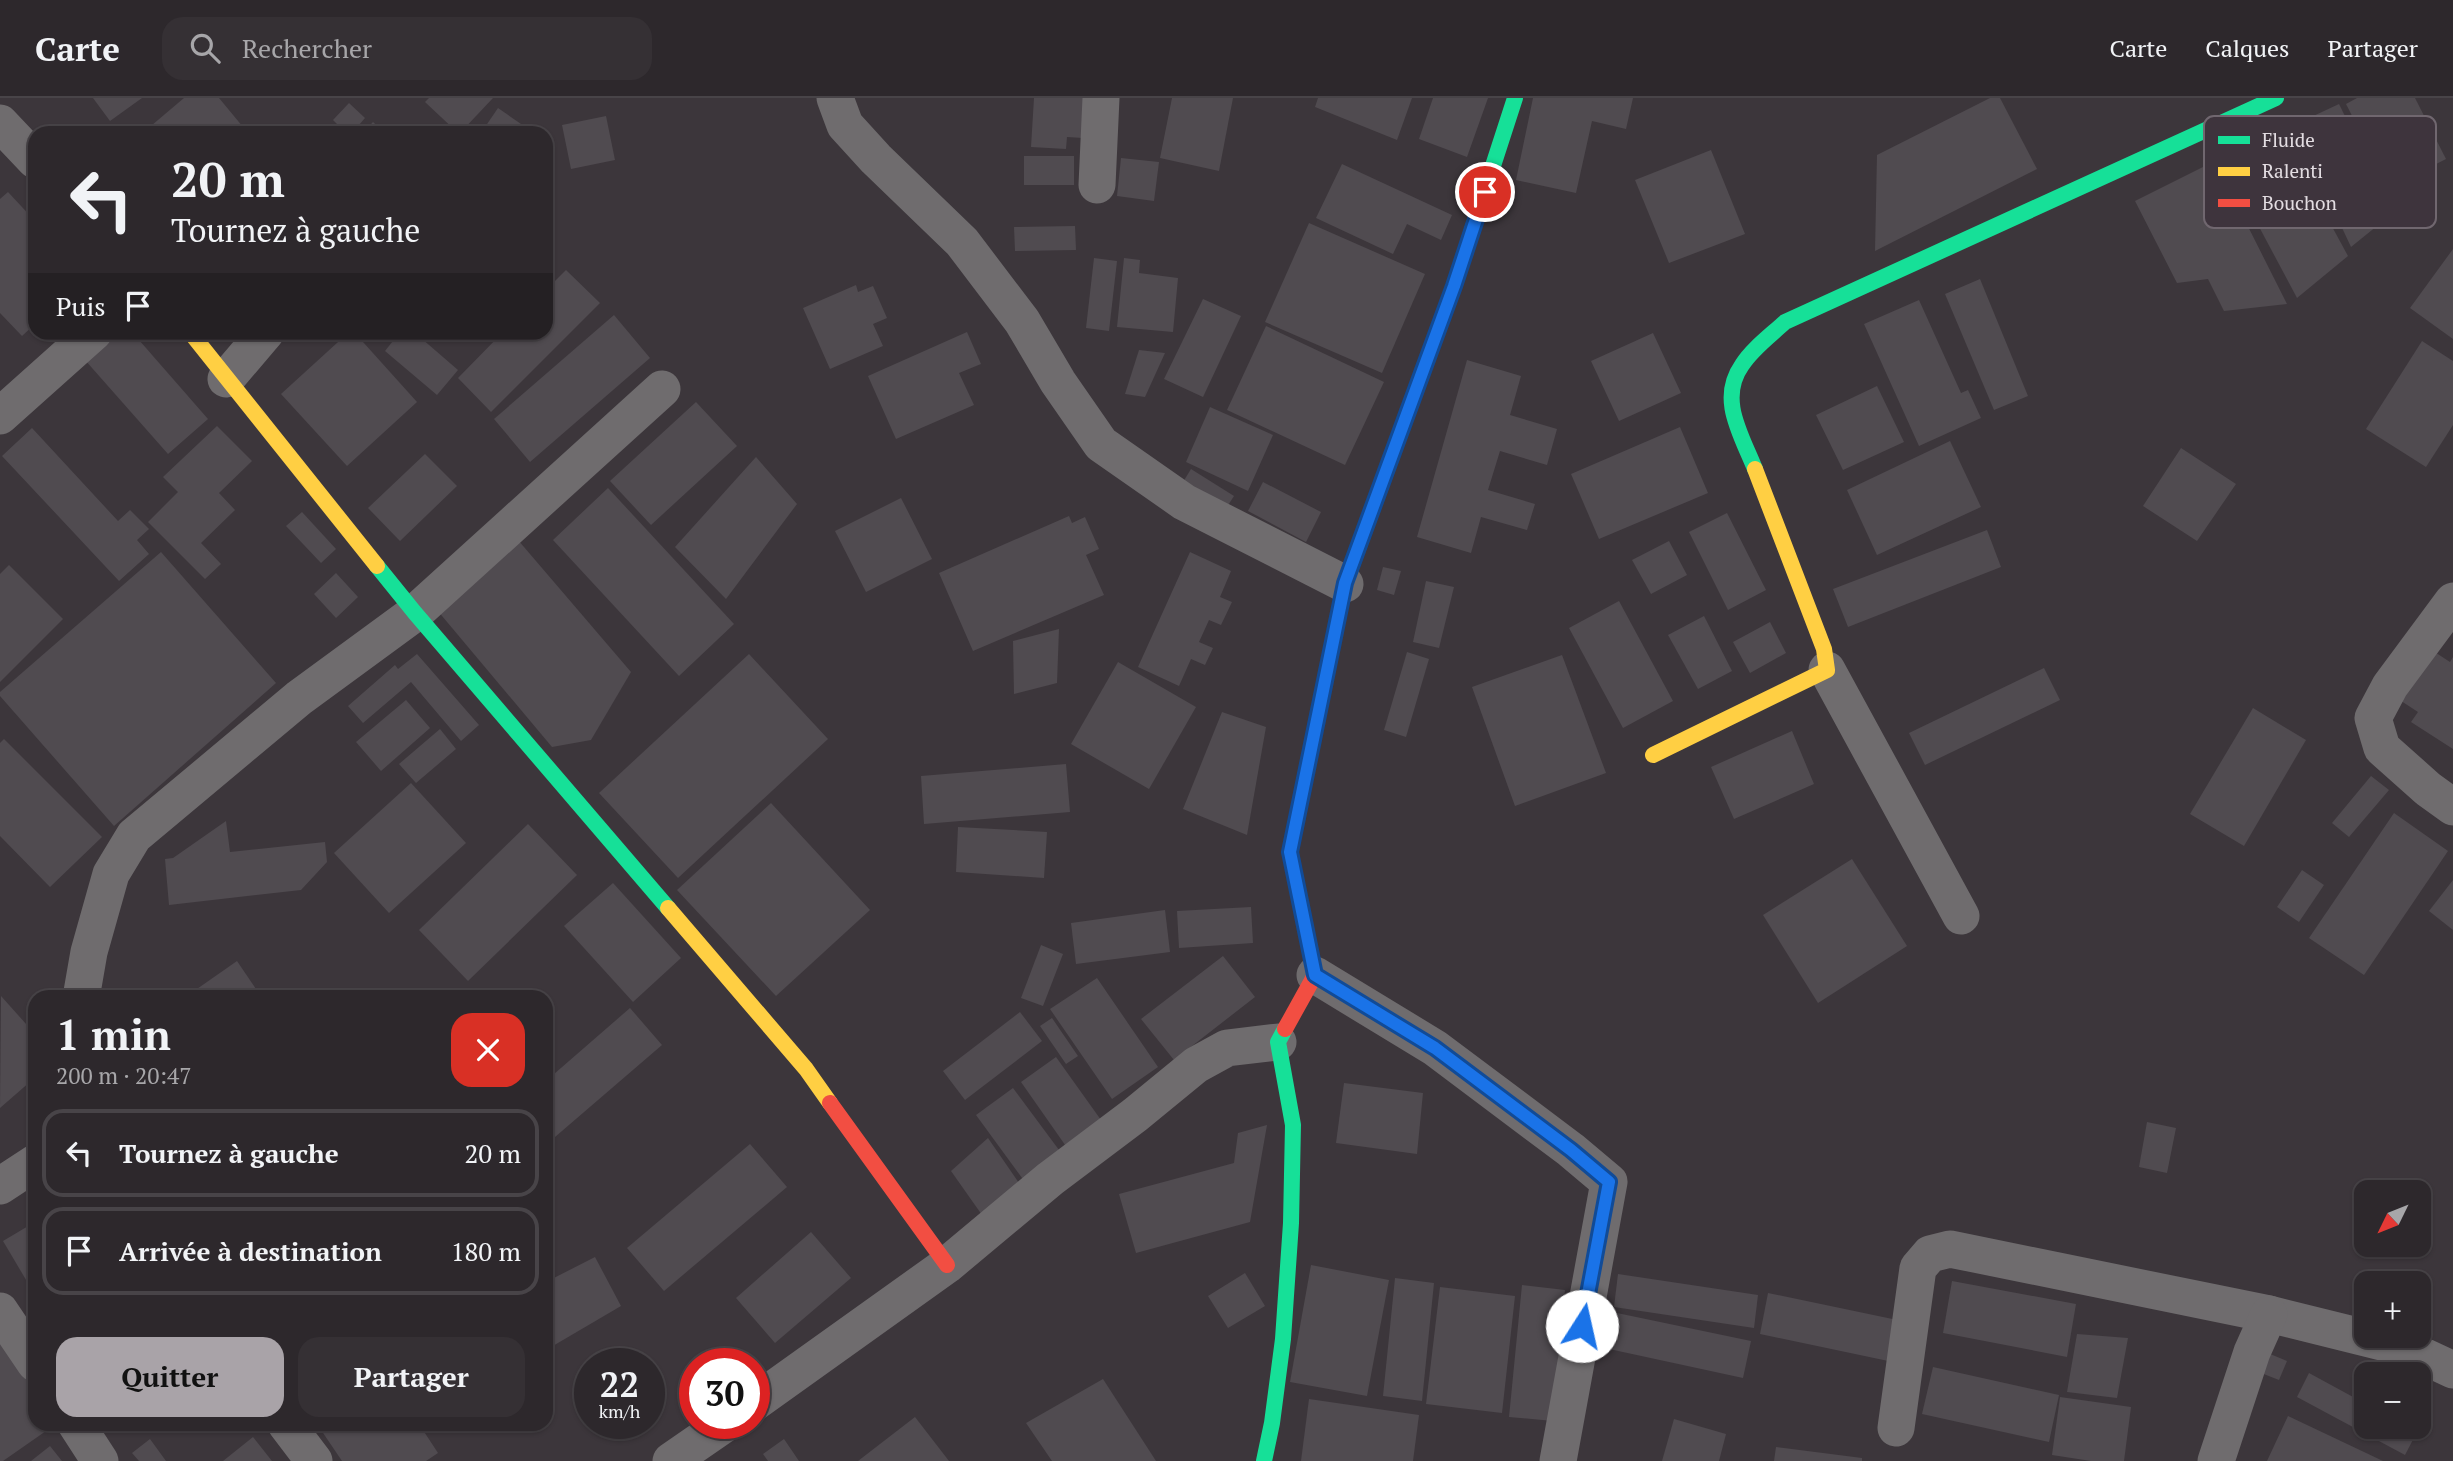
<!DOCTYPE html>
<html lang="fr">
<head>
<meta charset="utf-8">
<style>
	body { margin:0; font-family:"PT Serif",serif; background:#353034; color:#f1f3f6; height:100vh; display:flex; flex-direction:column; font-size:26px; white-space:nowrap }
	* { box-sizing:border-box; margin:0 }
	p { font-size:23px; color:#a7a6a9 }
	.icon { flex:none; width:38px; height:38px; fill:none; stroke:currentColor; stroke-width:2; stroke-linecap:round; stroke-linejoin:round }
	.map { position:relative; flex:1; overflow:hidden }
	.sheet { position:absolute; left:28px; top:892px; width:525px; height:441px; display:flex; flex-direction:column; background:#2d282c; border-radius:21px; box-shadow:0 2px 5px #0004,0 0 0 2px #484448 }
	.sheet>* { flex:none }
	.guide { position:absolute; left:28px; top:28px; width:525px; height:214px; border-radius:21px; box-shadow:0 2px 5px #0004,0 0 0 2px #484448; background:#2d282c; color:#f1f3f6; overflow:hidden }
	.needle { width:46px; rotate:227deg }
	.tools { position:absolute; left:2354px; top:1082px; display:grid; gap:14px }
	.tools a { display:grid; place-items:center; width:77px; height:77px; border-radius:14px; background:#2d282c; box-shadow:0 2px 5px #0004,0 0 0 2px #484448; font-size:35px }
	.speed { position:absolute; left:574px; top:1250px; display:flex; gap:14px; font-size:35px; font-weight:700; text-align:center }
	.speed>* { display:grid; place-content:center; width:91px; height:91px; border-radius:50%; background:#2d282c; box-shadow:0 2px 5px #0004,0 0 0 2px #484448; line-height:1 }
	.speed small { font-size:18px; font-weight:400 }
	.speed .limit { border:10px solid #d22; background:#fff; color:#111 }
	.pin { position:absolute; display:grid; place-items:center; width:60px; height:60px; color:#fff; margin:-30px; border:4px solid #fff; border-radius:50%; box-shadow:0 2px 7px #0007 }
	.me { position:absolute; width:77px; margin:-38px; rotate:10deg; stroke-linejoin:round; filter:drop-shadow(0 0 5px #0008) }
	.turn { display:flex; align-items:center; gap:24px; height:147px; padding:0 28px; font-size:32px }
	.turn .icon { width:91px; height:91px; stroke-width:2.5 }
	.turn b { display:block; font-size:49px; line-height:60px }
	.then { display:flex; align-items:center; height:66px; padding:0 28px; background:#0003; gap:14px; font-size:26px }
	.round { display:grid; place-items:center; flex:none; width:74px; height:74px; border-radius:21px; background:#353034 }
	.headline { display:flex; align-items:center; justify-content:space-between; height:119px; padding:0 28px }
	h1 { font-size:42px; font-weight:700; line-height:52px }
	.primary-button { display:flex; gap:14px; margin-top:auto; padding:14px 28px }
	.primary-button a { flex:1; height:80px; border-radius:21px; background:#a9a3a8; color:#111; font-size:28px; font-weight:700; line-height:80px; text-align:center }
	.primary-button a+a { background:#353034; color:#f1f3f6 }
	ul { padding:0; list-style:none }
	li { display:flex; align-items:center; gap:21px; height:88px; margin:0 14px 10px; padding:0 14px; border:4px solid #484448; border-radius:21px }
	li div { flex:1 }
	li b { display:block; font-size:26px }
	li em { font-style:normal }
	header { display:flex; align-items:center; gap:42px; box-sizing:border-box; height:98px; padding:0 35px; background:#2d282c; border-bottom:2px solid #484448 }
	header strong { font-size:33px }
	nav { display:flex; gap:38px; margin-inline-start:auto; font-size:24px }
	.search { width:490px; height:63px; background:#353034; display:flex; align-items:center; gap:18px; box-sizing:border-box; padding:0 24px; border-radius:21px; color:#a7a6a9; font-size:26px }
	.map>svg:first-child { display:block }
</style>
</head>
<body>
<header>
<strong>Carte</strong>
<div class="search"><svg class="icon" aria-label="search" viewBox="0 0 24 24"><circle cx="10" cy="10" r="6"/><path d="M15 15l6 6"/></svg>Rechercher</div>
<nav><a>Carte</a><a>Calques</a><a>Partager</a></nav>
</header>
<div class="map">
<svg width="2453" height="1363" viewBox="0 0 2453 1363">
	<rect width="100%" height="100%" fill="#3c363b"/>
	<!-- building -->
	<g fill="#504b50">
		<polygon points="93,0 142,0 110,23"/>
		<polygon points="184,0 219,0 248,35 146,35 145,33"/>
		<polygon points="429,0 493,0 460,35 458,35 425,4"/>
		<polygon points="1034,0 1086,0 1083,40 1067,39 1066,51 1031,49"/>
		<polygon points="1172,0 1233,0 1219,73 1160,60"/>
		<polygon points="1318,0 1412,0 1397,42 1315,9"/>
		<polygon points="1433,0 1488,0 1467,59 1419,41"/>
		<polygon points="1533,0 1633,0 1626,31 1592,23 1576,95 1516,82"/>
		<polygon points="1990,0 2000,0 2037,71 1875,153 1877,57"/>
		<polygon points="2357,0 2415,0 2446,61 2389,90 2346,6"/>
		<polygon points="349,5 365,20 352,35 346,35 333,22"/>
		<polygon points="2339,6 2393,115 2351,149 2294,27"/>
		<polygon points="498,10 534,35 481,35"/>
		<polygon points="606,18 615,62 571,71 562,27"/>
		<polygon points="373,24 385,35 363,35"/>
		<polygon points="2280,33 2348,158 2297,200 2224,63"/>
		<polygon points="1711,52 1745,136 1669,165 1635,82"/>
		<rect x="1024" y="58" width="50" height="29"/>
		<polygon points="1121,60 1159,64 1154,103 1117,98"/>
		<polygon points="2215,63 2287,206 2224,213 2208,181 2177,185 2135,103"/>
		<polygon points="1342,66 1452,117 1441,142 1407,126 1393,156 1316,120"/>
		<polygon points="8,94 35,123 35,226 22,238 0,215 0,101"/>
		<polygon points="1309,125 1425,176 1382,275 1265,224"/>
		<polygon points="1075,128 1076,152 1015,153 1014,129"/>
		<polygon points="2453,151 2453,241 2410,210"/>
		<polygon points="1094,160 1117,163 1109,233 1086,230"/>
		<polygon points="1124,160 1140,162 1139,175 1178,180 1173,234 1117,229"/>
		<polygon points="566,172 600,205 491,314 458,280 503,234 546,234 546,192"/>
		<polygon points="1980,181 2028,298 1994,312 1945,196"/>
		<polygon points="856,187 858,194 873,188 887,220 873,226 883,248 830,271 803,210"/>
		<polygon points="1203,201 1241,218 1203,299 1164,281"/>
		<polygon points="1919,202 1961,295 1968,292 1981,320 1919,348 1864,226"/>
		<polygon points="614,217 650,260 530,364 494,321"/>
		<polygon points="1266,228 1384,284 1345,367 1227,312"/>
		<polygon points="115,234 132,234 208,321 168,356 85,262"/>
		<polygon points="349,234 354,234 417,304 347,368 281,296"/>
		<polygon points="400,234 414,234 458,272 437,297 385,253"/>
		<polygon points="967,234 981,266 959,275 974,307 896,341 868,278"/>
		<polygon points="1653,235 1681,295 1619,323 1591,263"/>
		<polygon points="2422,243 2453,263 2453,327 2426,369 2366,331"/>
		<polygon points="1139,252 1165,255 1145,299 1125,296"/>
		<polygon points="1467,262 1521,278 1510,317 1557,331 1547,367 1500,353 1488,392 1535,406 1527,432 1481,419 1471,455 1417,439"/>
		<polygon points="1877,288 1904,344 1843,372 1816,317"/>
		<polygon points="696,304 737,348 651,427 610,383"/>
		<polygon points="1210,309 1273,337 1248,393 1186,364"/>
		<polygon points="217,328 252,363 219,395 235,412 201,445 221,466 205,481 148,424 178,394 163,379"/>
		<polygon points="1680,329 1708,395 1599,441 1571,376"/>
		<polygon points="32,330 118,423 130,412 149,431 137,442 149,456 119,483 2,358"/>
		<polygon points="1950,343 1981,409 1877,457 1847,392"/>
		<polygon points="2181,350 2236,386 2197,443 2143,408"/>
		<polygon points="425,356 457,388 400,443 368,410"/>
		<polygon points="756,359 797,406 726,501 675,449"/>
		<polygon points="1191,371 1234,398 1223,415 1180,389"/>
		<polygon points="1263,384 1321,414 1306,444 1248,413"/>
		<polygon points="608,390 734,526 679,578 553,442"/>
		<polygon points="901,400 932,461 866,494 835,433"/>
		<polygon points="302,414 336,451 321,465 286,428"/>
		<polygon points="1727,415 1766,492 1728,512 1689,434"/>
		<polygon points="1069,418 1072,425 1085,419 1099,451 1086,457 1104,497 973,553 939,475"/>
		<polygon points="1987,432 2001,469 1848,529 1833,491"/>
		<polygon points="518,442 631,574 591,642 552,649 437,512"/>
		<polygon points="1669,443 1687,477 1651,496 1632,462"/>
		<polygon points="161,454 276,585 114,728 0,598 0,594"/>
		<polygon points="1190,454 1231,473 1220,499 1232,504 1221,527 1209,522 1199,544 1213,550 1205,567 1191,561 1179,588 1138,569"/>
		<polygon points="9,467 63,521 0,584 0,476"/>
		<polygon points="1383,469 1401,473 1394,497 1377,492"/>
		<polygon points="336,475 358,499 336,520 314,496"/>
		<polygon points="1426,483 1454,489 1439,550 1413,544"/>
		<polygon points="1619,503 1673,603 1623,630 1569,530"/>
		<polygon points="1704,518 1732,573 1698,591 1668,537"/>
		<polygon points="1770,524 1786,555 1750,575 1733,544"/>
		<polygon points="1059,531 1057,585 1014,596 1013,543"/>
		<polygon points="2424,547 2450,564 2453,559 2453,651 2411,624 2418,614 2392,597"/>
		<polygon points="1407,554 1429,561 1406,639 1384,632"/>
		<polygon points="417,556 479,627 461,643 411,584 363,625 348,608 395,567 398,571"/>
		<polygon points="749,556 828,641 678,780 599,695"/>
		<polygon points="1562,557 1606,675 1515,708 1472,589"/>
		<polygon points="1118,564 1196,609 1149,691 1071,646"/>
		<polygon points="2044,570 2060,602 1925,667 1909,635"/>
		<polygon points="406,602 430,630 381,673 356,644"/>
		<polygon points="2253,610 2306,642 2244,748 2190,716"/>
		<polygon points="1222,614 1266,629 1247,737 1183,711"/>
		<polygon points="440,631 456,651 416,685 399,666"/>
		<polygon points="1792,633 1814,686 1734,721 1711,669"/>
		<polygon points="4,641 102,739 50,789 0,738 0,645"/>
		<polygon points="1066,666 1070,714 924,726 921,678"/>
		<polygon points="2371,678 2389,692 2349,739 2332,725"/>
		<polygon points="411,685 466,745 389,815 334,755"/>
		<polygon points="771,705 870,812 776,898 677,792"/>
		<polygon points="2394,715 2448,753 2364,877 2309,840"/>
		<polygon points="226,723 230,754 325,744 327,764 301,792 169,807 165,761 173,760"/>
		<polygon points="528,726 577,777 468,883 419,832"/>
		<polygon points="958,729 1047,734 1044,780 956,774"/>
		<polygon points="1852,761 1907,848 1818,905 1763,817"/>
		<polygon points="2302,772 2324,787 2299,824 2277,809"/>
		<polygon points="2453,782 2453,832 2429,813"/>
		<polygon points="613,785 681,860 633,904 564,828"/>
		<polygon points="1251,809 1253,845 1179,850 1177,813"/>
		<polygon points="1165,812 1170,854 1076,866 1071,825"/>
		<polygon points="1041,847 1063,856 1043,908 1021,900"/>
		<polygon points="1223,858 1255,899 1174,962 1141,921"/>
		<polygon points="237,863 262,900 184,900"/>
		<polygon points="1097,880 1158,969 1112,1001 1050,911"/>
		<polygon points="1,898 35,936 31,983 0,1010"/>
		<polygon points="630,910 662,947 555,1039 546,1028 546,983"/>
		<polygon points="1020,914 1042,943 965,1002 943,973"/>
		<polygon points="1052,920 1078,958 1066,966 1040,928"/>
		<polygon points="1056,959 1106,1029 1070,1054 1021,984"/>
		<polygon points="1344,985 1423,995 1417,1056 1336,1045"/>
		<polygon points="1013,990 1062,1056 1025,1084 976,1017"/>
		<polygon points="2147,1024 2176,1030 2167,1075 2139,1069"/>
		<polygon points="1267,1027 1250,1124 1136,1155 1119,1096 1234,1065 1238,1035"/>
		<polygon points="988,1040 1019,1085 982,1117 951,1073"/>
		<polygon points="750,1046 787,1089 664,1193 627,1150"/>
		<polygon points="35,1124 35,1197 3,1143"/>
		<polygon points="811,1134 851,1180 775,1245 736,1200"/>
		<polygon points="595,1159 621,1208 546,1252 546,1184"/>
		<polygon points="1311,1167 1389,1182 1367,1298 1290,1284"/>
		<polygon points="1245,1175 1265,1208 1228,1230 1208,1198"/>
		<polygon points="1618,1176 1758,1197 1754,1230 1614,1209"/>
		<polygon points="1395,1180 1434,1185 1422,1303 1383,1298"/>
		<polygon points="1952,1183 2076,1206 2067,1259 1943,1235"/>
		<polygon points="1522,1187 1565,1192 1553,1323 1509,1319"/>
		<polygon points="1440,1189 1515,1198 1502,1315 1426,1306"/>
		<polygon points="1768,1195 1902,1223 1893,1264 1760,1236"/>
		<polygon points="1617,1215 1751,1243 1743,1280 1609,1251"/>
		<polygon points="0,1231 35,1281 35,1326 56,1326 3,1363 0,1363"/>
		<polygon points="2077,1236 2128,1240 2117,1300 2067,1294"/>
		<polygon points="2263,1253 2287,1263 2279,1282 2256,1273"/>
		<polygon points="1933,1269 2059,1297 2049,1344 1922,1316"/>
		<polygon points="2309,1275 2366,1306 2366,1328 2407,1328 2417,1334 2405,1357 2297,1299"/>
		<polygon points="1103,1281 1156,1363 1052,1363 1026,1325"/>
		<polygon points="2060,1299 2131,1309 2124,1363 2091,1363 2052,1357"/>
		<polygon points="1309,1301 1419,1317 1413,1363 1301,1363"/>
		<polygon points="2288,1318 2383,1363 2267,1363"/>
		<polygon points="915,1319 949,1363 858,1363"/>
		<polygon points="1674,1321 1726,1336 1719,1363 1662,1363"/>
		<polygon points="317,1326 419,1326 438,1355 426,1363 342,1363"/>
		<polygon points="253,1339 272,1363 223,1363"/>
		<polygon points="150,1341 166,1363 139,1363 132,1355"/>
		<polygon points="784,1341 799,1363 768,1363 763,1356"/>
		<polygon points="50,1348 62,1363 31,1363"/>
		<polygon points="1776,1349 1862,1360 1862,1363 1774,1363"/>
	</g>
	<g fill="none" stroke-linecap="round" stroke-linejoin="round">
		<!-- street -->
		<g stroke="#6f6c6e" stroke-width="37">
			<polyline points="835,0 845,27 876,61 962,144 1022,223 1058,284 1101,346 1184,404 1345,486"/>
			<polyline points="0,25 35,62"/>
			<polyline points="1097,87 1101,0"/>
			<polyline points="226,281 266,234"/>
			<polyline points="0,318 94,234"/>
			<polyline points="2453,503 2390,588 2373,620 2382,650 2428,691 2453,709"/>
			<polyline points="1827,572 1961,818"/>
			<polyline points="1315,877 1435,950 1571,1052 1609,1084 1558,1363"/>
			<polyline points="81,900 89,854 111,776 134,738 299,600 415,515 662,291"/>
			<polyline points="0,1088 35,1065"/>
			<polyline points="0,1213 35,1265"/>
			<polyline points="754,1305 947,1167 1050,1081 1135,1017 1196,967 1227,950 1278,944"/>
			<polyline points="76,1326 100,1363"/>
			<polyline points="286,1326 314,1363"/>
			<polyline points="1896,1330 1918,1170 1930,1156 1950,1151 2269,1216 2406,1250 2453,1272"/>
			<polyline points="671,1363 726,1325"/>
			<polyline points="2216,1363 2252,1254 2269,1216"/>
		</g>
		<!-- fast -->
		<g stroke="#16e098" stroke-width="16">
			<path d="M1755,371C1741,336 1718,301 1742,267C1752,251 1771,237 1785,224L2276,0"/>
			<polyline points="377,468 415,515 668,810"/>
			<polyline points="1302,694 1345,486 1454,188 1515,0"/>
			<polyline points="1264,1363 1272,1325 1283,1241 1291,1125 1293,1027 1278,944 1285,931"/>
		</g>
		<!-- slow -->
		<g stroke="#ffcf43" stroke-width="16">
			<polyline points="190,234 377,468"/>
			<polyline points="1653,657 1827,572 1824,551 1755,371"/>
			<polyline points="668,810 806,971 830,1005"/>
		</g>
		<!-- jam -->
		<g stroke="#f24e42" stroke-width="16">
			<polyline points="1285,931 1315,877 1290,754 1302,694"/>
			<polyline points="830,1005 947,1167"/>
		</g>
	</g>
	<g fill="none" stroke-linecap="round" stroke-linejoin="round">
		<!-- route casing -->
		<g stroke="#114b97" stroke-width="18">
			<polyline id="route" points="1485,94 1454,188 1345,485 1290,754 1315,877 1435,950 1571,1052 1609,1084 1582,1228"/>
		</g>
		<!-- route -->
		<use href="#route" stroke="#1a73e8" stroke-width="12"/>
	</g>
	<!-- legend -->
	<rect x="2204" y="18" width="232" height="112" rx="10" fill="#3e343d" stroke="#70676f" stroke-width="2"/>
	<rect x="2218" y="38" width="32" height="8" fill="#16e098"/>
	<rect x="2218" y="69" width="32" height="9" fill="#ffcf43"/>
	<rect x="2218" y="101" width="32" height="8" fill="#f24e42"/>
	<g font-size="19" fill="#e3dde2">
		<text x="2262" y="49">Fluide</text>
		<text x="2262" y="80">Ralenti</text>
		<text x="2262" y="112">Bouchon</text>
	</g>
</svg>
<div class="tools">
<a><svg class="needle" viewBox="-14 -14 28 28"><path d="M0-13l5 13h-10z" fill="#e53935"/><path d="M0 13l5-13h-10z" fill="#a7a6a9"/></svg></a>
<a>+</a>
<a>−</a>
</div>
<div class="speed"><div>22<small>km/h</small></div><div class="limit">30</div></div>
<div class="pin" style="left:1485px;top:94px;background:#d93025"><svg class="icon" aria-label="arrive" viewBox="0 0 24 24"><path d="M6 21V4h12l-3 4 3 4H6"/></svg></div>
<svg class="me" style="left:1582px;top:1228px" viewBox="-20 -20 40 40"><circle r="19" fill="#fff"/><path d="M0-13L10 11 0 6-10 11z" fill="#1a73e8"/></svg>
<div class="guide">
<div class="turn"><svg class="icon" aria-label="left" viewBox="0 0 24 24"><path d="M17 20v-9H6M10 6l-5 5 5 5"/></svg><div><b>20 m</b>Tournez à gauche</div></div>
<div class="then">Puis<svg class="icon" aria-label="arrive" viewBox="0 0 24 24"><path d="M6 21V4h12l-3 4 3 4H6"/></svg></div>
</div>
<section class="sheet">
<div class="headline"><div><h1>1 min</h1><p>200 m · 20:47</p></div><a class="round" style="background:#d93025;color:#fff"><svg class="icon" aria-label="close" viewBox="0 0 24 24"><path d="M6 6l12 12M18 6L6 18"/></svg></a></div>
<ul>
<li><svg class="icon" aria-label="left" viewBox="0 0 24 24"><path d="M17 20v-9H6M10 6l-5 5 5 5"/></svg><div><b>Tournez à gauche</b></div><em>20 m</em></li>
<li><svg class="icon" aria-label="arrive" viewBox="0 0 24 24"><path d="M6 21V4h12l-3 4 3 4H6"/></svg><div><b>Arrivée à destination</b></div><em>180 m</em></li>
</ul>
<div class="primary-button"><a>Quitter</a><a>Partager</a></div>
</section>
</div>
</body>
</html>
